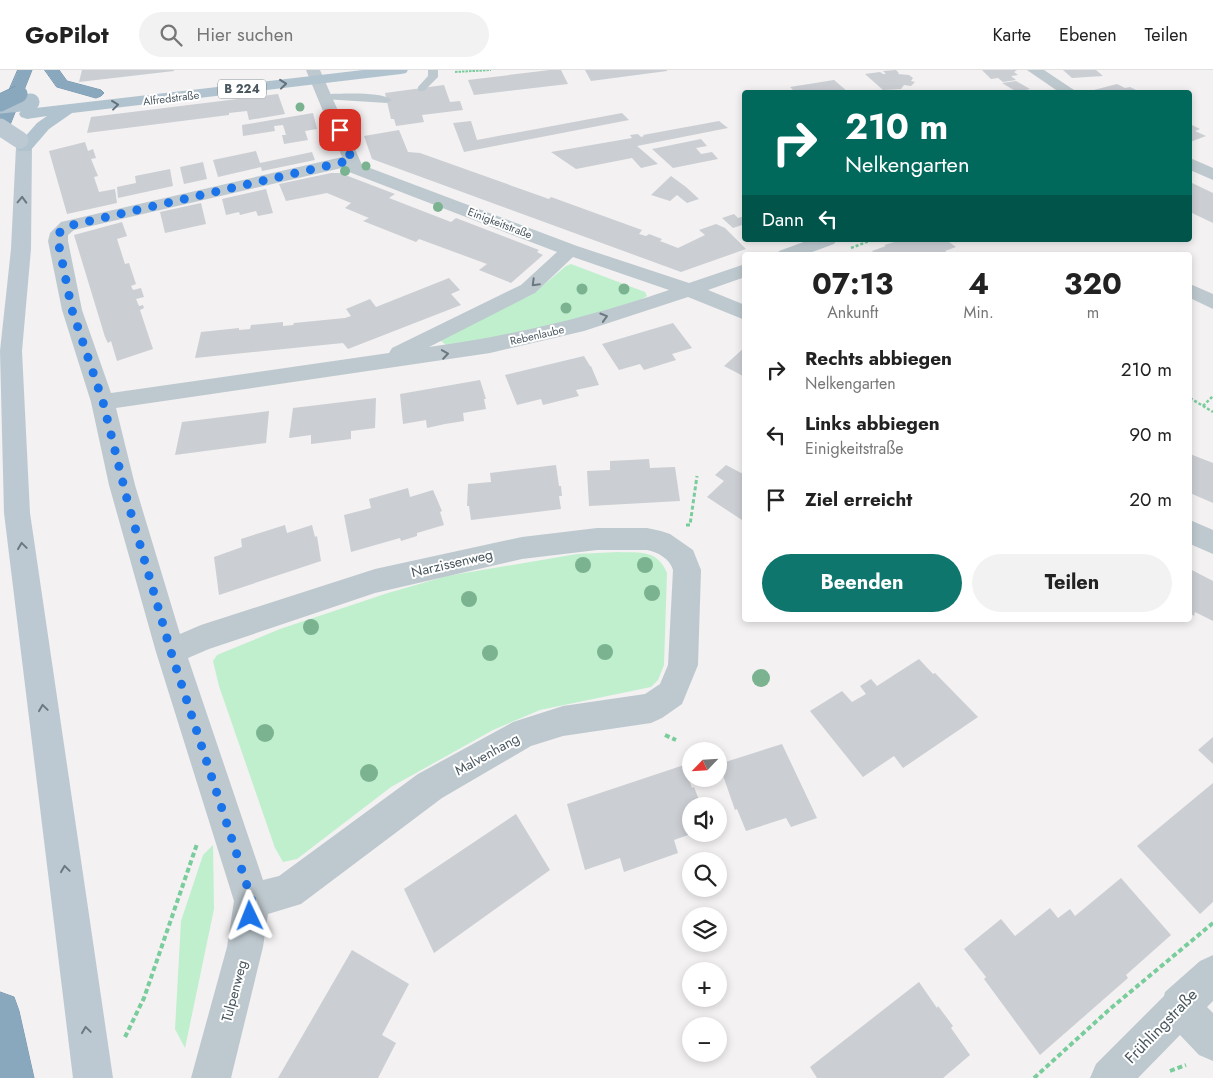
<!DOCTYPE html>
<html lang="de">
<head>
<meta charset="utf-8">
<style>
	body { margin:0; font-family:Jost,sans-serif; background:#f2f2f2; color:#222; height:100vh; display:flex; flex-direction:column; font-size:19px; white-space:nowrap }
	* { box-sizing:border-box; margin:0 }
	p { font-size:16px; color:#767676 }
	.icon { flex:none; width:28px; height:28px; fill:none; stroke:currentColor; stroke-width:2; stroke-linecap:round; stroke-linejoin:round }
	.map { position:relative; flex:1; overflow:hidden }
	.drawer { position:absolute; left:742px; top:182px; width:450px; height:370px; display:flex; flex-direction:column; background:#fff; border-radius:5px; box-shadow:0 2px 8px #0003 }
	.drawer>* { flex:none }
	.hud { position:absolute; left:742px; top:20px; width:450px; height:152px; border-radius:5px; box-shadow:0 2px 8px #0003; background:#00695c; color:#fff; overflow:hidden }
	.needle { width:32px; rotate:245deg }
	.tools { position:absolute; left:682px; top:672px; display:grid; gap:10px }
	.tools a { display:grid; place-items:center; width:45px; height:45px; border-radius:50%; background:#fff; box-shadow:0 2px 8px #0003; font-size:25px }
	.pin { position:absolute; display:grid; place-items:center; width:42px; height:42px; color:#fff; margin:-21px; border-radius:10px; box-shadow:0 2px 8px #0006 }
	.me { position:absolute; width:55px; margin:-28px; rotate:358deg; stroke-linejoin:round; filter:drop-shadow(0 0 4px #0008) }
	.turn { display:flex; align-items:center; gap:18px; height:105px; padding:0 20px; font-size:22px }
	.turn .icon { width:65px; height:65px; stroke-width:2.5 }
	.turn b { display:block; font-size:35px; line-height:42px }
	.then { display:flex; align-items:center; height:48px; padding:0 20px; background:#0003; gap:10px; font-size:19px }
	.eta { display:flex; justify-content:space-evenly; align-items:center; height:85px; text-align:center }
	.eta b { font-size:30px; font-weight:700; line-height:35px }
	.button { display:flex; gap:10px; margin-top:auto; padding:10px 20px }
	.button a { flex:1; height:58px; border-radius:30px; background:#0f766e; color:#fff; font-size:20px; font-weight:700; line-height:58px; text-align:center }
	.button a+a { background:#f2f2f2; color:#222 }
	ul { padding:0; list-style:none }
	li { display:flex; align-items:center; gap:15px; height:65px; padding:0 20px }
	li div { flex:1 }
	li b { display:block; font-size:19px }
	li em { font-style:normal }
	header { display:flex; align-items:center; gap:30px; box-sizing:border-box; height:70px; padding:0 25px; background:#fff; border-bottom:1px solid #e0e0e0 }
	header strong { font-size:24px }
	nav { display:flex; gap:28px; margin-inline-start:auto; font-size:18px }
	.search { width:350px; height:45px; background:#f2f2f2; display:flex; align-items:center; gap:12px; box-sizing:border-box; padding:0 18px; border-radius:28px; color:#767676; font-size:19px }
	.map>svg:first-child { display:block }
</style>
</head>
<body>
<header>
<strong>GoPilot</strong>
<div class="search"><svg class="icon" aria-label="search" viewBox="0 0 24 24"><circle cx="10" cy="10" r="6"/><path d="M15 15l6 6"/></svg>Hier suchen</div>
<nav><a>Karte</a><a>Ebenen</a><a>Teilen</a></nav>
</header>
<div class="map">
<svg width="1213" height="1008" viewBox="0 0 1213 1008">
	<rect width="100%" height="100%" fill="#f3f1f1"/>
	<!-- green -->
	<g fill="#c0efce">
		<polygon points="571,194 645,222 647,226 637,232 539,259 448,277 438,268 533,224 566,196"/>
		<path d="M618,482C640,483 657,479 667,503L664,595L658,610L651,617L540,640L493,660L391,717L297,789L283,792L275,778L219,616L213,591L217,585L280,559L388,523L447,506L577,484Z"/>
		<polygon points="213,775 214,839 185,978 175,959 181,851 203,785"/>
	</g>
	<!-- building -->
	<g fill="#cbced3">
		<polygon points="82,0 174,0 174,1 79,12"/>
		<polygon points="550,0 561,0 568,14 474,25 468,10"/>
		<polygon points="585,0 667,0 667,1 591,11"/>
		<polygon points="896,0 899,3 898,4 909,5 913,8 911,11 915,12 911,16 904,15 901,19 883,20 865,4 880,2 883,4 886,4 883,1"/>
		<polygon points="982,0 1017,0 1014,2 1018,5 1011,6 1016,10 1003,12 998,8 991,9"/>
		<polygon points="1063,0 1096,0 1103,6 1072,8"/>
		<polygon points="834,10 848,22 795,22 790,17"/>
		<polygon points="1016,11 1030,19 1017,22 1002,13"/>
		<polygon points="1117,14 1125,18 1130,17 1140,22 1100,22 1094,20"/>
		<polygon points="444,15 450,32 460,31 463,40 422,45 424,52 396,56 394,49 391,49 385,23"/>
		<polygon points="278,24 285,44 249,50 247,41 229,43 229,45 87,63 91,47"/>
		<polygon points="313,43 317,59 305,61 308,70 284,74 282,65 286,65 283,55 274,56 275,61 243,66 242,55"/>
		<polygon points="622,43 629,50 464,82 453,53 471,51 477,70"/>
		<polygon points="719,51 728,58 637,76 658,94 641,98 632,88 576,99 551,82 632,68 630,65 638,64 641,67 644,66 643,65"/>
		<polygon points="1190,54 1200,59 1195,61 1206,66 1190,72"/>
		<polygon points="399,60 408,82 420,83 549,129 551,127 642,160 639,164 646,166 649,164 662,169 660,171 678,178 705,165 699,160 716,154 725,158 746,179 681,202 372,89 364,66"/>
		<polygon points="701,69 707,76 696,78 701,84 712,82 718,89 673,98 652,79"/>
		<polygon points="85,72 88,81 93,79 96,88 91,89 98,106 94,107 99,122 115,119 117,133 67,144 49,81"/>
		<polygon points="256,81 260,93 312,82 315,90 262,101 261,97 218,107 213,90"/>
		<polygon points="203,92 207,109 184,114 180,97"/>
		<polygon points="170,99 173,116 118,128 117,117 136,113 135,106"/>
		<polygon points="331,103 340,103 395,124 389,128 451,152 456,148 539,180 537,182 543,185 511,213 479,200 487,194 419,169 416,172 363,151 369,148 345,138 351,133 327,123 286,131 279,114"/>
		<polygon points="671,106 686,117 699,129 687,133 677,125 670,131 651,125"/>
		<polygon points="1190,112 1213,123 1213,153 1190,142"/>
		<polygon points="266,119 273,143 258,146 256,141 240,145 239,142 226,145 222,129"/>
		<polygon points="201,133 206,154 165,163 160,142"/>
		<polygon points="734,144 738,148 745,146 745,154 733,158 722,148"/>
		<polygon points="122,152 127,166 117,169 125,194 129,193 136,214 131,216 133,220 141,218 144,227 136,229 139,236 143,235 144,238 140,240 153,279 117,291 111,271 108,273 105,267 74,165"/>
		<polygon points="902,170 946,170 956,177 945,181 949,184 946,185 876,185 872,181 886,176 884,175"/>
		<polygon points="449,208 460,220 451,224 461,235 348,279 343,273 195,288 201,262 239,258 239,260 250,259 251,255 283,252 283,256 293,255 294,253 345,248 351,246 346,239 370,229 376,237"/>
		<polygon points="673,253 692,278 672,284 676,290 644,300 640,294 619,300 602,274"/>
		<polygon points="745,277 745,307 724,296"/>
		<polygon points="584,286 590,296 591,296 599,315 576,320 579,326 543,335 541,329 517,335 505,305"/>
		<polygon points="480,310 486,329 484,329 486,339 463,343 464,351 445,354 427,358 426,350 403,354 400,324"/>
		<polygon points="376,328 375,358 351,361 351,369 311,374 311,365 289,368 293,338"/>
		<polygon points="269,341 266,373 175,385 182,352"/>
		<polygon points="1190,384 1213,393 1213,433 1190,423"/>
		<polygon points="649,389 650,398 675,397 680,431 589,436 587,401 610,400 610,391"/>
		<polygon points="556,395 559,416 561,416 562,426 559,426 561,439 471,450 469,436 467,436 468,414 491,412 490,403"/>
		<polygon points="726,395 745,405 745,452 707,427 724,411 715,405"/>
		<polygon points="408,418 410,427 433,420 442,441 440,442 444,455 417,463 417,466 401,471 400,468 351,482 344,445 371,438 369,429"/>
		<polygon points="285,455 287,463 312,455 315,467 317,466 321,491 219,525 214,487 242,477 241,469"/>
		<polygon points="1190,499 1213,511 1213,551 1195,542 1194,546 1190,543"/>
		<polygon points="919,589 933,604 935,603 978,647 903,698 894,686 863,707 810,641 842,621 852,632 866,624 860,616 871,609 877,616"/>
		<polygon points="1213,667 1213,694 1198,680"/>
		<polygon points="782,674 817,748 791,757 786,748 746,761 737,739 735,740 719,694"/>
		<polygon points="684,695 692,718 694,717 701,735 691,736 691,764 674,770 678,783 624,802 620,788 585,800 567,734"/>
		<polygon points="1213,713 1213,832 1200,844 1137,776"/>
		<polygon points="516,744 550,800 434,883 404,819"/>
		<polygon points="1121,808 1171,865 1126,905 1128,908 1040,985 984,909 986,907 964,879 1001,849 1015,866 1050,838 1058,848 1070,839 1075,846"/>
		<polygon points="352,880 409,914 382,965 396,973 378,1008 278,1008"/>
		<polygon points="919,912 937,938 938,936 953,956 951,958 970,985 943,1008 817,1008 810,997"/>
	</g>
	<g fill="none" stroke-linecap="round" stroke-linejoin="round">
		<!-- motorway casing -->
		<g stroke="#7493aa" stroke-width="1">
			<g id="motorway">
				<polygon points="18,0 32,0 8,60 6,63 0,65 0,41"/>
				<polygon points="45,0 59,0 67,11 101,20 104,23 101,26 96,28 57,17"/>
				<polygon points="0,922 14,927 19,941 34,1008 0,1008"/>
			</g>
		</g>
		<!-- path-far3 -->
		<polyline stroke="#79cd9c" stroke-width="2" stroke-dasharray="2.5 1" stroke-linecap="butt" points="455,2 491,0"/>
		<!-- path-far2 -->
		<g stroke="#79cd9c" stroke-width="2.5" stroke-dasharray="3 2" stroke-linecap="butt">
			<polyline points="851,178 872,170"/>
			<polyline points="1190,328 1213,342"/>
			<polyline points="1203,336 1213,326"/>
		</g>
		<!-- path-far1 -->
		<polyline stroke="#79cd9c" stroke-width="3" stroke-dasharray="4 2.5" stroke-linecap="butt" points="686,455 690,455 697,406"/>
		<!-- path -->
		<g stroke="#79cd9c" stroke-width="4" stroke-dasharray="5 3" stroke-linecap="butt">
			<polyline points="665,665 676,670"/>
			<polyline points="125,967 144,928 197,774"/>
			<polyline points="1170,1001 1186,995"/>
			<polyline points="1034,1008 1111,938 1213,853"/>
		</g>
		<!-- service -->
		<g fill="#bec9cf" fill-rule="evenodd">
			<polygon points="428,0 438,0 438,7 424,21 418,21 418,17 428,6"/>
			<path d="M326,24C341,24 381,21 392,30L387,33L323,29L321,27Z"/>
		</g>
		<!-- minor -->
		<g fill="#bec9cf" fill-rule="evenodd">
			<path d="M306,0H320L362,95L577,176L689,213L745,194V207L708,220L745,235V250L688,227L584,261L490,283L116,338L135,415L180,564L201,555L375,499L522,467L597,458H647L661,461L670,464L693,480L701,500L698,595L682,634L662,648L651,653L563,666L531,676L442,728L301,834L268,844L263,877L231,1008H191L227,877L234,831L156,582L109,415L91,332L62,240L48,171L50,163L61,152L342,87ZM346,97L349,102L557,182L521,215L392,278L389,283L111,323L82,240L68,171V165L74,160ZM573,187L669,220C590,247 511,266 429,277L535,223ZM597,480H647C658,482 670,489 673,500L668,595L660,614L645,624L563,636L513,652L418,704L279,806L263,810L188,588L209,579L375,523L522,489Z"/>
			<polygon points="1027,0 1044,0 1077,22 1059,22"/>
			<polygon points="1190,88 1213,98 1213,110 1190,100"/>
			<polygon points="809,170 837,170 834,174 804,185 776,185 779,181"/>
			<polygon points="1190,214 1213,224 1213,239 1190,228"/>
			<polygon points="1190,450 1213,460 1213,484 1190,474"/>
			<polygon points="1213,885 1213,931 1207,937 1213,943 1213,991 1199,985 1180,965 1138,1008 1090,1008 1096,994 1164,926 1165,922 1200,891"/>
		</g>
		<!-- secondary -->
		<polygon fill="#bdc9d2" fill-rule="evenodd" points="20,65 26,66 32,77 31,179 22,281 30,443 113,1008 73,1008 4,443 0,281 11,179 16,77 12,70 14,66"/>
		<!-- primary -->
		<polygon fill="#b1c3cf" fill-rule="evenodd" points="363,0 408,0 406,3 401,4 72,43 49,59 30,81 18,81 16,77 37,53 47,46 27,49 21,47 19,44 21,41 27,39"/>
		<!-- motorway -->
		<use href="#motorway" fill="#89a8be" fill-rule="evenodd"/>
		<!-- motorway-bridge casing -->
		<g stroke="#7493aa" stroke-width="18" stroke-linecap="butt">
			<polyline id="motorway-bridge" points="0,33 19,24"/>
		</g>
		<!-- secondary-bridge -->
		<polyline stroke="#bdc9d2" stroke-width="17" points="0,57 20,70"/>
		<!-- primary-bridge -->
		<polyline stroke="#b1c3cf" stroke-width="17" points="0,35 31,32"/>
		<!-- motorway-bridge -->
		<use href="#motorway-bridge" stroke="#89a8be" stroke-width="17"/>
	</g>
	<!-- trees -->
	<g fill="#7bb391">
		<circle cx="300" cy="37" r="4.5"/>
		<circle cx="366" cy="96" r="4.5"/>
		<circle cx="345" cy="101" r="5"/>
		<circle cx="438" cy="137" r="5"/>
		<circle cx="582" cy="219" r="5.5"/>
		<circle cx="624" cy="219" r="5.5"/>
		<circle cx="566" cy="238" r="5.5"/>
		<circle cx="583" cy="495" r="8"/>
		<circle cx="645" cy="495" r="8"/>
		<circle cx="652" cy="523" r="8"/>
		<circle cx="469" cy="529" r="8"/>
		<circle cx="311" cy="557" r="8"/>
		<circle cx="605" cy="582" r="8"/>
		<circle cx="490" cy="583" r="8"/>
		<circle cx="761" cy="608" r="9"/>
		<circle cx="265" cy="663" r="9"/>
		<circle cx="369" cy="703" r="9"/>
	</g>
	<!-- one-way arrows -->
	<defs><path id="oneway-chevron" d="M-2-3.5L2.5 0L-2 3.5" fill="none" stroke-width="1.6" stroke-linecap="round" stroke-linejoin="round" transform="scale(1.25)"/></defs>
	<g stroke="#62717a">
		<use href="#oneway-chevron" transform="translate(283 14) rotate(-6)"/>
		<use href="#oneway-chevron" transform="translate(115 35) rotate(-7)"/>
	</g>
	<g stroke="#6b7881">
		<use href="#oneway-chevron" transform="translate(22 130) rotate(-88)"/>
		<use href="#oneway-chevron" transform="translate(22 476) rotate(-98)"/>
		<use href="#oneway-chevron" transform="translate(43 638) rotate(-98)"/>
		<use href="#oneway-chevron" transform="translate(65 799) rotate(-98)"/>
		<use href="#oneway-chevron" transform="translate(86 960) rotate(-98)"/>
	</g>
	<g stroke="#6b7880">
		<use href="#oneway-chevron" transform="translate(535 213) rotate(135)"/>
		<use href="#oneway-chevron" transform="translate(604 247) rotate(-17)"/>
		<use href="#oneway-chevron" transform="translate(445 284) rotate(-9)"/>
	</g>
	<g fill="none" stroke-linecap="round" stroke-linejoin="round">
		<!-- route -->
		<polyline stroke="#1a73e8" stroke-width="9" stroke-dasharray="0 16.2" points="250,846 252,831 171,582 128,433 103,332 72,240 58,171 59,163 68,156 352,90 340,60"/>
	</g>
	<g text-anchor="middle" dominant-baseline="central" stroke-width="4" stroke-linejoin="round" paint-order="stroke">
		<!-- far-street labels -->
		<g font-size="11" fill="#48565e" stroke="#fff">
			<text transform="translate(171 28) rotate(-7)">Alfredstraße</text>
			<text transform="translate(500 153) rotate(21)">Einigkeitstraße</text>
			<text transform="translate(537 265) rotate(-13)">Rebenlaube</text>
		</g>
		<!-- shield labels -->
		<rect fill="#fff" stroke="#7f898e" stroke-width="1" x="218" y="9.5" width="48" height="19" rx="4"/>
		<g font-size="12" font-weight="bold" fill="#48565e">
			<text x="242" y="19">B 224</text>
		</g>
		<!-- street labels -->
		<g font-size="14" fill="#48565e" stroke="#fff">
			<text transform="translate(452 493) rotate(-13)">Narzissenweg</text>
			<text transform="translate(487 684) rotate(-29)">Malvenhang</text>
			<text transform="translate(234 921) rotate(-75)">Tulpenweg</text>
		</g>
		<!-- near-street labels -->
		<g font-size="16" fill="#48565e" stroke="#fff">
			<text transform="translate(1161 956) rotate(-46)">Frühlingstraße</text>
		</g>
	</g>
</svg>
<div class="tools">
<a><svg class="needle" viewBox="-14 -14 28 28"><path d="M0-13l5 13h-10z" fill="#e53935"/><path d="M0 13l5-13h-10z" fill="#767676"/></svg></a>
<a><svg class="icon" aria-label="sound" viewBox="0 0 24 24"><path d="M4 9h4l5-4v14l-5-4H4zM17 9q2 3 0 6"/></svg></a>
<a><svg class="icon" aria-label="search" viewBox="0 0 24 24"><circle cx="10" cy="10" r="6"/><path d="M15 15l6 6"/></svg></a>
<a><svg class="icon" aria-label="layers" viewBox="0 0 24 24"><path d="M12 4l9 5-9 5-9-5zM3 14l9 5 9-5"/></svg></a>
<a>+</a>
<a>−</a>
</div>
<div class="pin" style="left:340px;top:60px;background:#d93025"><svg class="icon" aria-label="arrive" viewBox="0 0 24 24"><path d="M6 21V4h12l-3 4 3 4H6"/></svg></div>
<svg class="me" style="left:250px;top:846px" viewBox="-20 -20 40 40"><path d="M0-17L14 15 0 8-14 15z" fill="#1a73e8" stroke="#fff" stroke-width="4"/></svg>
<div class="hud">
<div class="turn"><svg class="icon" aria-label="right" viewBox="0 0 24 24"><path d="M7 20v-9h11M14 6l5 5-5 5"/></svg><div><b>210 m</b>Nelkengarten</div></div>
<div class="then">Dann<svg class="icon" aria-label="left" viewBox="0 0 24 24"><path d="M17 20v-9H6M10 6l-5 5 5 5"/></svg></div>
</div>
<section class="drawer">
<div class="eta">
<div><b>07:13</b><p>Ankunft</p></div>
<div><b>4</b><p>Min.</p></div>
<div><b>320</b><p>m</p></div>
</div>
<ul>
<li><svg class="icon" aria-label="right" viewBox="0 0 24 24"><path d="M7 20v-9h11M14 6l5 5-5 5"/></svg><div><b>Rechts abbiegen</b><p>Nelkengarten</p></div><em>210 m</em></li>
<li><svg class="icon" aria-label="left" viewBox="0 0 24 24"><path d="M17 20v-9H6M10 6l-5 5 5 5"/></svg><div><b>Links abbiegen</b><p>Einigkeitstraße</p></div><em>90 m</em></li>
<li><svg class="icon" aria-label="arrive" viewBox="0 0 24 24"><path d="M6 21V4h12l-3 4 3 4H6"/></svg><div><b>Ziel erreicht</b></div><em>20 m</em></li>
</ul>
<div class="button"><a>Beenden</a><a>Teilen</a></div>
</section>
</div>
</body>
</html>
